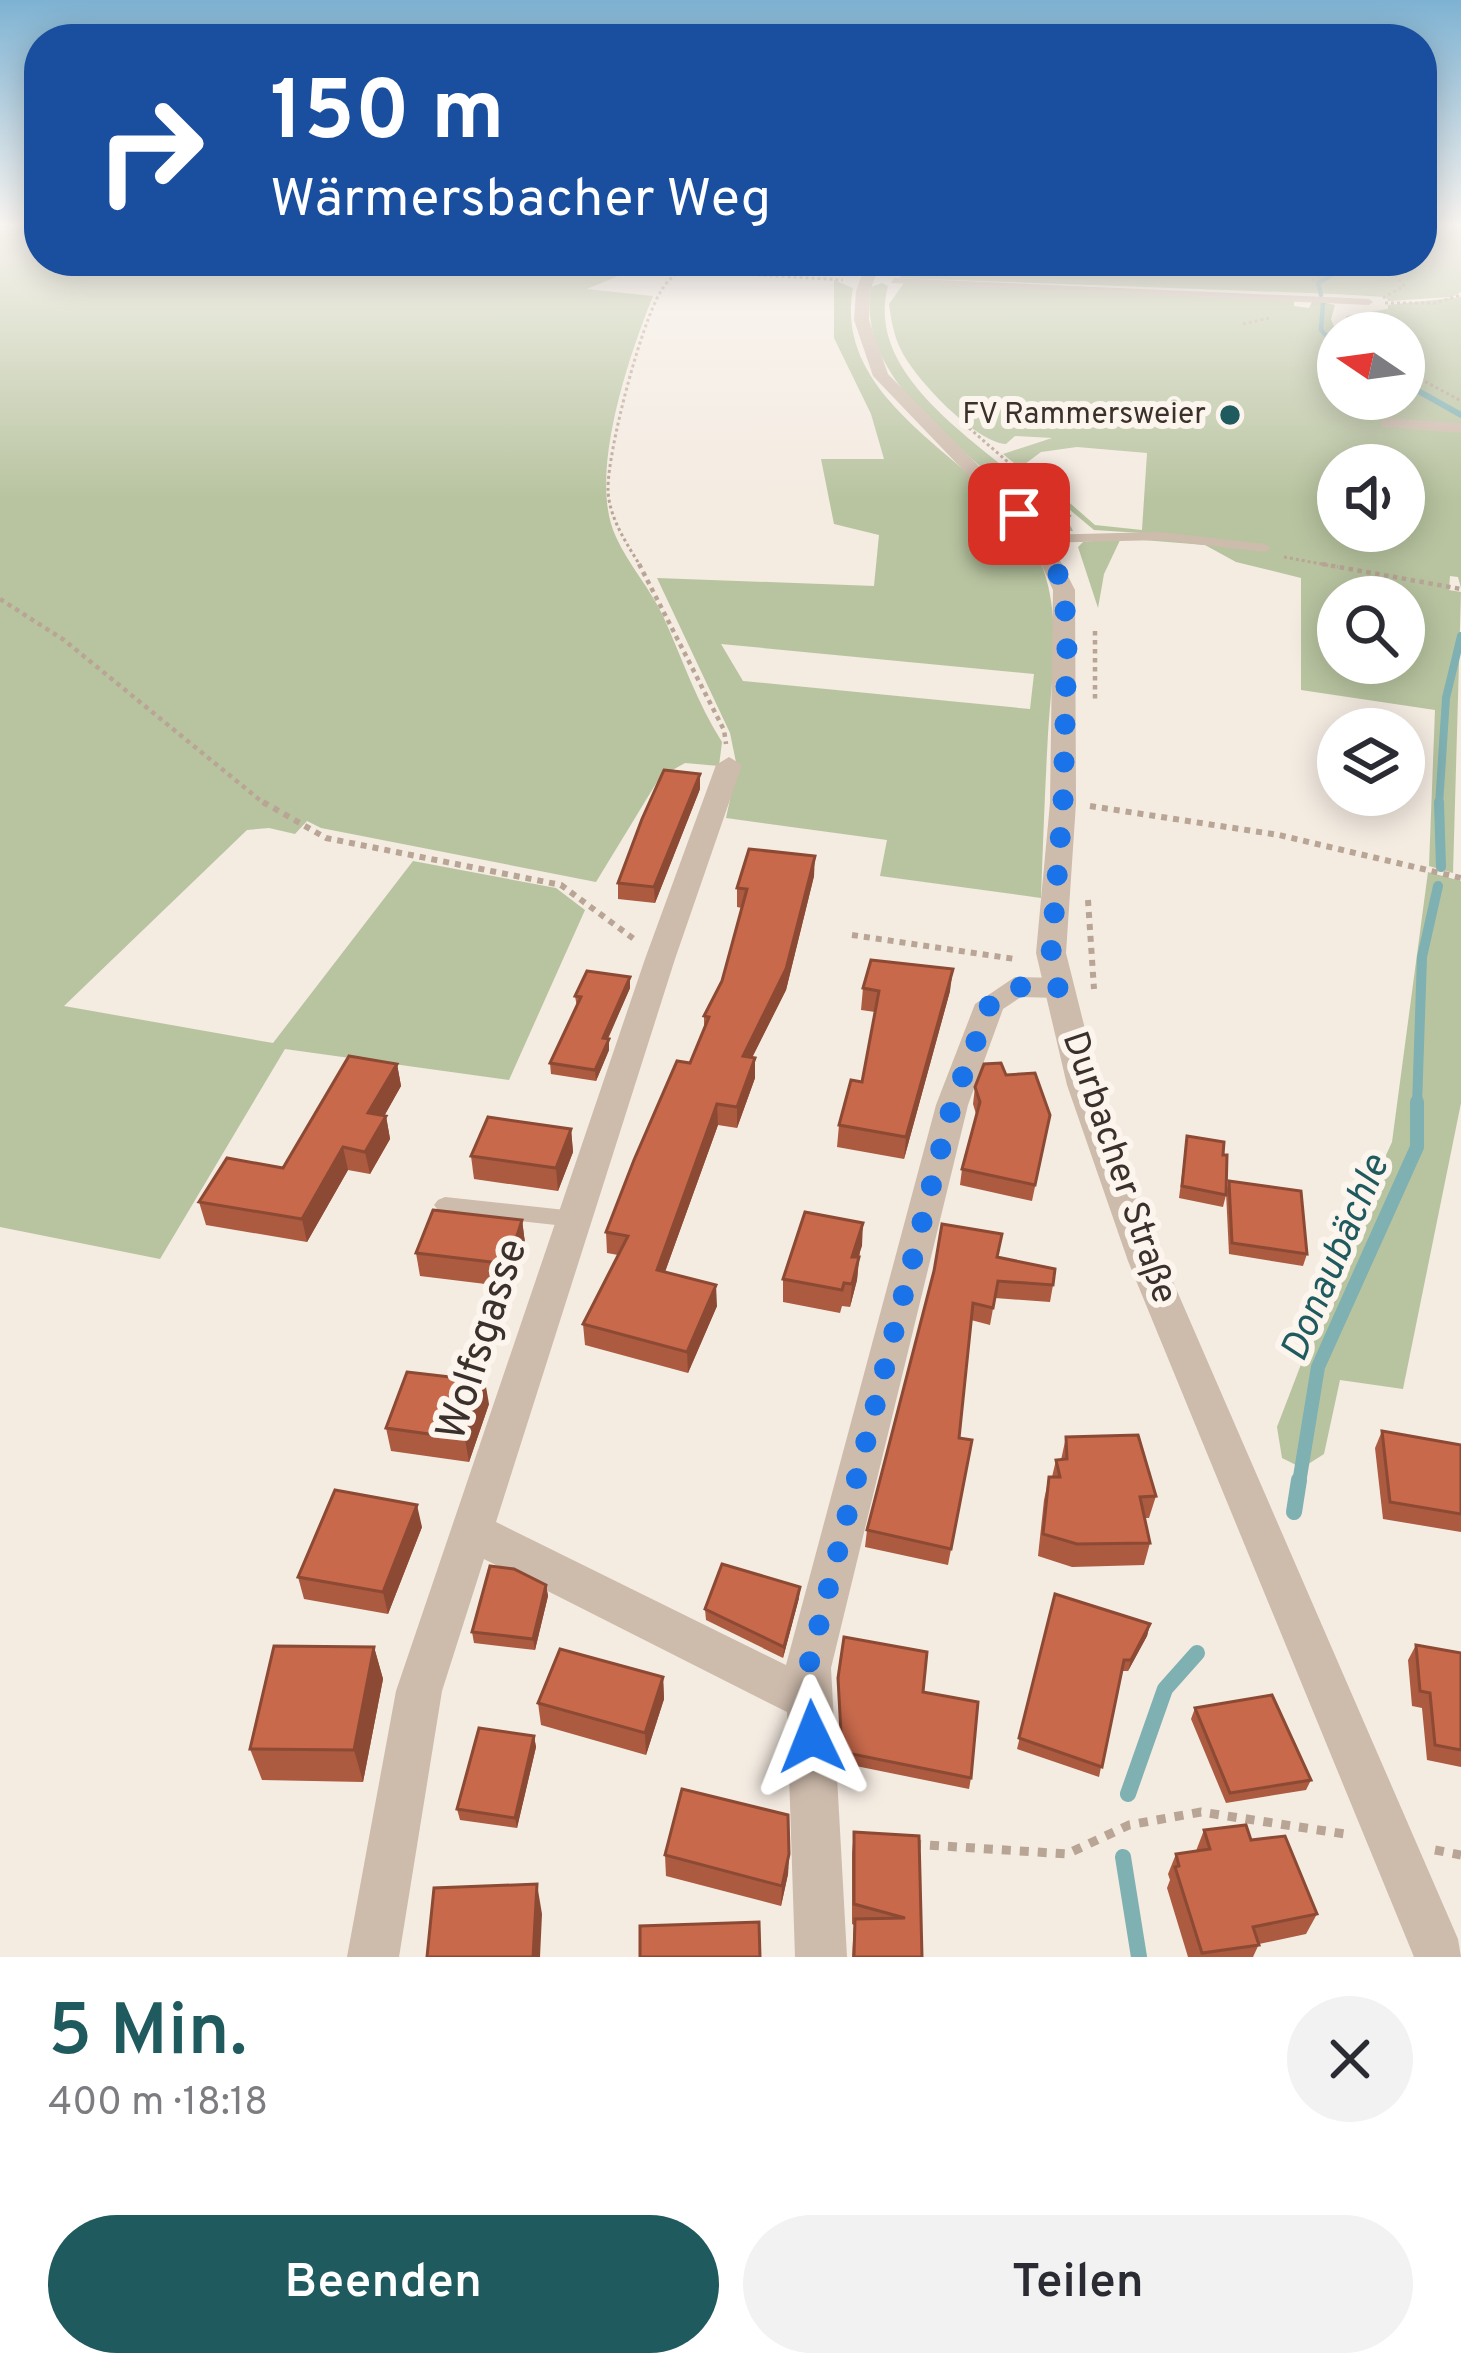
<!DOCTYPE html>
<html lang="de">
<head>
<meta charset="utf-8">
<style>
	body { margin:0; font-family:Overpass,sans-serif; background:#f2f2f3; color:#2b2b33; height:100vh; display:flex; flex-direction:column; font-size:45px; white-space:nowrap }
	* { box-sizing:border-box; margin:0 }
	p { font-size:39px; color:#7c7c81 }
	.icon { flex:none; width:66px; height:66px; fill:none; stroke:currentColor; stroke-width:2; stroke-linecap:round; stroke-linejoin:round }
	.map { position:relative; height:1957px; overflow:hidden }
	.panel { display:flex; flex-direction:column; background:#fff; flex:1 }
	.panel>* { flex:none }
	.hud { position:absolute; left:24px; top:24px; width:1413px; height:252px; border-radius:48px; box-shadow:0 6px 30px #0003; background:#1a4fa0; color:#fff; overflow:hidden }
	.needle { width:78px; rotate:283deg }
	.tools { position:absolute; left:1317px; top:312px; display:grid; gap:24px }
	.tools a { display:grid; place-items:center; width:108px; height:108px; border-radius:50%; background:#fff; box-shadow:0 6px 30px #0003; font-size:60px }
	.pin { position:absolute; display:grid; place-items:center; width:102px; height:102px; color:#fff; margin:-51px; border-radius:24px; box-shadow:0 6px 18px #0006 }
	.me { position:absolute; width:132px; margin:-66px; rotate:358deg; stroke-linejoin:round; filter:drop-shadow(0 0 9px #0008) }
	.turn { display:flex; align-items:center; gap:42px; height:252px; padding:0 48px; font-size:54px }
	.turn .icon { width:156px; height:156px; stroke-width:2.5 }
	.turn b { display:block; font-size:84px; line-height:102px }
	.round { display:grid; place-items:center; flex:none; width:126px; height:126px; border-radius:63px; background:#f2f2f3 }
	.head { display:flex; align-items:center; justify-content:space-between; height:204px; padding:0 48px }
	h1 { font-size:72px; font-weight:600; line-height:90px; color:#1f5a5e }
	.cta { display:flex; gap:24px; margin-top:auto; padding:24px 48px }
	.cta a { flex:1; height:138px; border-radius:72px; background:#1f5a5e; color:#fff; font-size:48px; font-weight:600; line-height:138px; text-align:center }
	.cta a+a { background:#f2f2f3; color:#2b2b33 }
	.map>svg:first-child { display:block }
</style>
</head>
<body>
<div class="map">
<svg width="1461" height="1957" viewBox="0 0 1461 1957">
	<rect width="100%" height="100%" fill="#f4ebe1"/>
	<!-- green -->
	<g fill="#b8c4a0" fill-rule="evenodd">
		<path d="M0,225H39V261H691L665,275L618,276L587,289L653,296C629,356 587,476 616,537C628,564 650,588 663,616C682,658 697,703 722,742L719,766L685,763L660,777L596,882L321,828L307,821L295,834L269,828L247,830L64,1006L273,1043L413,861L556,888L585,910L509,1080L285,1049L160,1259L0,1227Z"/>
		<polygon points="1422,225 1461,225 1461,292 1452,297 1388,301 1386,297 1335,294 900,278 908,261 1422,261"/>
		<path d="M834,280L853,288C832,403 975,455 1028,538C1066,596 1052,669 1048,734C1045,788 1043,843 1041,898L880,876L887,840L726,818L737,767L730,733L657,578L874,586L879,535L834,524L821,459H884L871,414L834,338ZM721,644L1034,674L1030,709L743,681Z"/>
		<path d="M882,283L888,286C864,375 976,440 1035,493C1048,504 1067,516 1073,531L1048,530C989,460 854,391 871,287Z"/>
		<path d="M904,283L1294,298V306L1309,308L1313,300L1335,305L1331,319L1338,336V399H1404V333H1347L1346,316L1388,309V305L1461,297V588L1458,577L1450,576L1449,590L1461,592L1453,873L1429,866L1435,710L1301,690V578L1236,562L1205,545L1143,540L1141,533L1094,530L1003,454L1052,438L1015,436L1006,444C975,442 915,379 901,350C894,336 891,320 889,304ZM1077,447L1147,453L1142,530L1095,525L1025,464L1041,452ZM1338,465H1404V531H1338ZM1338,597H1404V663H1338Z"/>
		<polygon points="1121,538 1104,574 1098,608 1078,547 1083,542"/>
		<polygon points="1428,872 1461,881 1461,1103 1403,1389 1340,1380 1324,1454 1302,1468 1282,1458 1277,1427 1356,1221 1392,1142"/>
	</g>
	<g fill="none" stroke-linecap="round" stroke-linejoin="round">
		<!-- stream-far5 -->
		<g stroke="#7fb0b2" stroke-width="4.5">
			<polyline points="1321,295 1318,283 1356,261"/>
			<polyline points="1323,303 1321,330 1338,348"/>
		</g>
		<!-- stream-far4 -->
		<polyline stroke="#7fb0b2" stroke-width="6" points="1404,383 1461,415"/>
		<!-- stream-far3 -->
		<polyline stroke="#7fb0b2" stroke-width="8" points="1439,805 1446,698 1461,636"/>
		<!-- stream-far2 -->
		<g stroke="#7fb0b2" stroke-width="10">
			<polyline points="1439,802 1441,867"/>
			<polyline points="1417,1105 1422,957 1438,886"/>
		</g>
		<!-- stream-far1 -->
		<polyline stroke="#7fb0b2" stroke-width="14" points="1299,1483 1318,1367 1417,1147 1417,1102"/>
		<!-- stream -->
		<g stroke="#7fb0b2" stroke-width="16">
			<polyline points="1294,1512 1299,1480"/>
			<polyline points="1128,1794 1165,1689 1197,1653"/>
			<polyline points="1123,1857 1139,1957"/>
		</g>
		<!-- path-far3 -->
		<g stroke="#b9a596" stroke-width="3" stroke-dasharray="3 3" stroke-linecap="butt">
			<polyline points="524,261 843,280"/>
			<polyline points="1312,281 1344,261"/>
			<polyline points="1383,298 1404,286 1385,261"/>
			<polyline points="1385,303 1435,303 1461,295"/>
			<polyline points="1243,324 1269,318"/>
			<polyline points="1404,370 1461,401"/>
			<polyline points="969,428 1072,518"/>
			<polyline points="1284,557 1338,567"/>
			<path d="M641,567C627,544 609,518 608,490C607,453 641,323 661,291C669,277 682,269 696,261"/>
		</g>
		<!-- path-far2 -->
		<g stroke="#b9a596" stroke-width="4.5" stroke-dasharray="4.5 4.5" stroke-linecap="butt">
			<polyline points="639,564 724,730 726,744"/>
			<polyline points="1322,564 1461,589"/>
			<polyline points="0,599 64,640 266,805"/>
			<polyline points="1095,631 1095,701"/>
		</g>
		<!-- path-far1 -->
		<g stroke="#b9a596" stroke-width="6" stroke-dasharray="6 6" stroke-linecap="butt">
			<polyline points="263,802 326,838 561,885 638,942"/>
			<polyline points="1090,806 1279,835 1461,878"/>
			<polyline points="1088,900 1094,989"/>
			<polyline points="852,935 1015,959"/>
		</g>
		<!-- path -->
		<g stroke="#b9a596" stroke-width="9" stroke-dasharray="9 9" stroke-linecap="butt">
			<polyline points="912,1844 1067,1854 1129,1825 1201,1812 1345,1834"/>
			<polyline points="1435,1850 1461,1855"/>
		</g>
		<!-- service -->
		<g fill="#cdbbac" fill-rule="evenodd">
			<polygon points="894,278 1369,299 1373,302 1369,305 891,283"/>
			<polygon points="1160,532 1265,544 1271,548 1265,552 1160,540 1040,543 1034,539 1040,535"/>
			<polygon points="445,1197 574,1211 582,1213 585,1219 582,1225 574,1227 445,1213 438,1210 434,1205 438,1200"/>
		</g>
		<!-- minor -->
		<g fill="#cdbbac" fill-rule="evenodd">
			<polygon points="1389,418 1461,423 1461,433 1383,427 1380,423"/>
			<polygon points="729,757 742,765 675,959 496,1522 786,1665 936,1105 975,1004 1015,977 1058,978 1073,988 1058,998 1021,997 1003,1009 968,1105 831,1668 847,1957 795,1957 787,1712 484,1559 442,1691 399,1957 347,1957 396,1691 645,959 716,765"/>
		</g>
		<!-- tertiary -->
		<polygon fill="#cdbbac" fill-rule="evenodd" points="867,261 881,261 870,291 869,320 888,374 1047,535 1075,590 1076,803 1066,953 1099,1085 1164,1261 1458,1939 1461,1957 1414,1957 1128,1261 1067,1085 1036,953 1050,803 1053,590 1031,541 873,376 854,320 856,291"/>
	</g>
	<!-- wall -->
	<g fill="#ac5a40">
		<polygon points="700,789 655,903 618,899 618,883"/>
		<polygon points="814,876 786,990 752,1057 755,1058 755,1078 737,1128 718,1125 665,1272 717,1306 688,1373 585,1345 583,1324 618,1255 607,1253 606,1232 690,1063 704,1029 704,1016 722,981 742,908 737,907 737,888"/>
		<polygon points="630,988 608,1039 609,1050 596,1081 551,1074 550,1063 577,1007 575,996"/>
		<polygon points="863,988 950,991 904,1159 837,1147 839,1125 862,1082 875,1012 861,1010"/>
		<polygon points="397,1064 401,1086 384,1116 386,1116 390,1139 370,1174 348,1170 307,1242 206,1225 199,1202 283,1168"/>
		<polygon points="1006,1075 1050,1115 1032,1201 960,1185 962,1169 976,1114 973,1104 975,1087"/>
		<polygon points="571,1129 573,1152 558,1191 474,1179 471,1156"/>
		<polygon points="1187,1136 1226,1195 1223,1207 1179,1198"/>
		<polygon points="1229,1181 1307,1254 1303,1266 1229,1254 1226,1192"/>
		<polygon points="522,1220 525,1243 511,1287 420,1276 416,1253"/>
		<polygon points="863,1223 857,1280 850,1307 842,1306 840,1313 783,1302 783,1279"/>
		<polygon points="934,1271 1053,1285 1050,1302 995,1298 990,1325 971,1320 959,1438 972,1440 948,1565 865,1547 867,1530"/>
		<polygon points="489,1404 469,1462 391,1451 386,1428"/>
		<polygon points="1382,1431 1461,1445 1461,1532 1383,1519 1375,1448"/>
		<polygon points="1066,1437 1156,1496 1149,1518 1145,1518 1150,1543 1144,1565 1072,1567 1038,1556 1044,1500 1049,1477 1052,1477 1056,1460 1061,1460"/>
		<polygon points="422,1527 388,1614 304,1599 298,1577"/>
		<polygon points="546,1585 548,1596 535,1650 474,1643 472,1632"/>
		<polygon points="1055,1594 1150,1624 1147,1636 1128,1671 1121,1671 1099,1777 1017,1749"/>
		<polygon points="799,1598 783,1658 706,1620 705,1609"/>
		<polygon points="1416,1645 1461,1653 1461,1767 1427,1760 1422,1708 1412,1706 1408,1660"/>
		<polygon points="374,1647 383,1679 363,1782 262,1780 250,1749"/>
		<polygon points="663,1677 664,1699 646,1755 541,1725 538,1703"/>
		<polygon points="838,1678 923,1692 971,1778 969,1789 841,1763"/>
		<polygon points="1195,1708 1311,1780 1306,1790 1226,1803 1191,1719"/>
		<polygon points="534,1736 536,1747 517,1828 460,1820 457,1809"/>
		<polygon points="1204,1830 1251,1840 1317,1914 1306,1934 1259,1944 1253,1957 1188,1957 1167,1888 1170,1880 1168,1874 1176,1854 1196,1851"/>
		<polygon points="854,1832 922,1957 852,1957 854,1925 852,1924 852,1853"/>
		<polygon points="789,1854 788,1874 781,1906 666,1876 665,1855"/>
	</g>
	<!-- shaded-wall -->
	<g fill="#8c4a34">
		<polygon points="700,774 700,789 655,903 654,887"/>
		<polygon points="815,856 814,876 786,990 743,1076 743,1056"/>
		<polygon points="953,969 950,991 904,1159 906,1137"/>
		<polygon points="630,977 630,988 603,1049 603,1038"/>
		<polygon points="609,1039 609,1050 596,1081 595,1070"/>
		<polygon points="755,1058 755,1078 737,1128 737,1107"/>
		<polygon points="397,1064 401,1086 373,1136 368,1113"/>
		<polygon points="717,1104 718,1125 658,1291 657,1270"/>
		<polygon points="386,1116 390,1139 370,1174 365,1152"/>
		<polygon points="571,1129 573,1152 558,1191 556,1168"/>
		<polygon points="343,1147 348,1170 307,1242 302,1219"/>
		<polygon points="522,1220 525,1243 511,1287 508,1264"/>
		<polygon points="863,1223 862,1246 851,1279 852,1257"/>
		<polygon points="859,1257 857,1280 850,1307 852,1284"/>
		<polygon points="716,1285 717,1306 688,1373 687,1352"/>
		<polygon points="485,1381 489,1404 469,1462 465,1439"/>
		<polygon points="417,1505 422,1527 388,1614 383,1592"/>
		<polygon points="546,1585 548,1596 535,1650 533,1639"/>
		<polygon points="800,1587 799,1598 783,1658 784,1647"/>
		<polygon points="1150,1624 1147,1636 1128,1671 1131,1660"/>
		<polygon points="374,1647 383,1679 363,1782 354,1750"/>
		<polygon points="663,1677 664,1699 646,1755 645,1733"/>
		<polygon points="534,1736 536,1747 517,1828 515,1818"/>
		<polygon points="789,1854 788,1874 781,1906 782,1886"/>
		<polygon points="537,1884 542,1914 540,1957 533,1957"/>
	</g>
	<!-- building -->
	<g fill="#c8694b" stroke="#8c4a34" stroke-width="3">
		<polygon points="664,770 700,774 654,887 618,883 642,819"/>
		<polygon points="749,849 815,856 786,969 743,1056 755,1058 737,1107 717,1104 657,1270 716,1285 687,1352 583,1324 628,1236 606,1232 634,1160 677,1061 690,1063 709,1017 704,1016 722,981 747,889 737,888"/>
		<polygon points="871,960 953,969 906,1137 839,1125 851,1080 862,1082 879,991 863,988"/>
		<polygon points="587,971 630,977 603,1038 609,1039 595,1070 550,1063 581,997 575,996"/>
		<polygon points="349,1056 397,1064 368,1113 386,1116 365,1152 343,1147 302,1219 199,1202 227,1158 283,1168"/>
		<polygon points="1001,1063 1006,1075 1035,1073 1050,1115 1035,1185 962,1169 980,1102 975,1087 984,1064"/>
		<polygon points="488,1117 571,1129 556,1168 471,1156"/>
		<polygon points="1187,1136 1224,1142 1223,1155 1227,1155 1226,1195 1182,1186"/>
		<polygon points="1229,1181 1301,1191 1307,1254 1232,1243"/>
		<polygon points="433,1210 522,1220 508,1264 416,1253"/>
		<polygon points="805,1212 863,1223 852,1257 859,1257 852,1284 844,1283 842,1290 783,1279"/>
		<polygon points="942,1224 1002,1234 997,1257 1055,1269 1053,1285 998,1281 993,1308 973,1303 959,1438 972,1440 951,1549 867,1530 934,1271"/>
		<polygon points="407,1372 485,1381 465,1439 386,1428"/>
		<polygon points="1382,1431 1461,1445 1461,1514 1390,1502"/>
		<polygon points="1138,1435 1156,1496 1140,1497 1150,1543 1077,1544 1043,1534 1049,1477 1060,1477 1056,1460 1067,1459 1066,1437"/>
		<polygon points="335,1490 417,1505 383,1592 298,1577"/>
		<polygon points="722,1564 800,1587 784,1647 705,1609"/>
		<polygon points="490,1566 514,1569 546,1585 533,1639 472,1632"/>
		<polygon points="1055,1594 1150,1624 1131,1660 1124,1660 1102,1767 1019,1738"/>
		<polygon points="844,1637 927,1652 923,1692 978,1702 971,1778 842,1752 838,1678"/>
		<polygon points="1416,1645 1461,1653 1461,1750 1435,1745 1430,1693 1420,1691"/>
		<polygon points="274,1646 374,1647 354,1750 250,1749"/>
		<polygon points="560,1649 663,1677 645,1733 538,1703"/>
		<polygon points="1272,1695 1311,1780 1230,1793 1195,1708"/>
		<polygon points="479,1728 534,1736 515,1818 457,1809"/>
		<polygon points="682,1789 788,1815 789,1854 782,1886 665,1855"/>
		<polygon points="1246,1825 1251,1840 1285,1836 1317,1914 1253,1927 1259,1945 1202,1953 1175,1867 1179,1866 1176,1854 1210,1849 1204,1830"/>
		<polygon points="854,1832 919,1836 922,1957 854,1957 855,1919 905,1918 854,1904"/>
		<polygon points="537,1884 533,1957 427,1957 434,1888"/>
		<polygon points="759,1922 760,1957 640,1957 640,1926"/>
	</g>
	<!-- sky -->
	<linearGradient id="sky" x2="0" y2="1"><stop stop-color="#7eb2d2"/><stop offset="0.45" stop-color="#faf6f2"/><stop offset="1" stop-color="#faf6f2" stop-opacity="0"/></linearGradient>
	<rect width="1461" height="499" fill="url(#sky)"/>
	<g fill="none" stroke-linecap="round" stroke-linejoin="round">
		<!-- route -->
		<polyline stroke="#1a73e8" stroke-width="21" stroke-dasharray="0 37.8" points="812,1737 808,1668 952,1105 990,1004 1016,987 1058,988 1051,953 1063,803 1067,645 1064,590 1053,561 1019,514"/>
	</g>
	<!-- markers -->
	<circle fill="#1f5a5e" stroke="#fbf5ee" stroke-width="4.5" cx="1230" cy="415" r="12"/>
	<g text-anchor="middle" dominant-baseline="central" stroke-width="12" stroke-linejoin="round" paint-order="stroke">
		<!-- far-poi labels -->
		<g font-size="30" fill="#3b302b" stroke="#fbf5ee" text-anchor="end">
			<text x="1206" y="415">FV Rammersweier</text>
		</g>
		<!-- street labels -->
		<g font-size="36" fill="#3b302b" stroke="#fbf5ee">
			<text transform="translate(1118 1168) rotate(71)">Durbacher Straße</text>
		</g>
		<!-- water labels -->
		<g font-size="39" font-style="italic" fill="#1f5a5e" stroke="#fbf5ee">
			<text transform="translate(1337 1259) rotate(-67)">Donaubächle</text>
		</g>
		<!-- near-street labels -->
		<g font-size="42" fill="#3b302b" stroke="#fbf5ee">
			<text transform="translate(484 1340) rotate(-72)">Wolfsgasse</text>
		</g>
	</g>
</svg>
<div class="tools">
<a><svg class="needle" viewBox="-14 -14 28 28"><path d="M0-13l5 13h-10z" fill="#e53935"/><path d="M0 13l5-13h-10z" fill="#7c7c81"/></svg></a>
<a><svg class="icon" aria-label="sound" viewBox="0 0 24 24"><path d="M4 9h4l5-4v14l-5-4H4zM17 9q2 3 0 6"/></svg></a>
<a><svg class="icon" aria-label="search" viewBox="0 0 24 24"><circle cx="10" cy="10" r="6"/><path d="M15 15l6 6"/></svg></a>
<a><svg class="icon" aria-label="layers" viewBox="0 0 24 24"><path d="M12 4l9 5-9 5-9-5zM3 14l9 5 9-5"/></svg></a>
</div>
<div class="pin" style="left:1019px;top:514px;background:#d93025"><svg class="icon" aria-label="arrive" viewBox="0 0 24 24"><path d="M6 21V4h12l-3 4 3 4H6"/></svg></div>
<svg class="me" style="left:812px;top:1737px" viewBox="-20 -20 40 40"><path d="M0-17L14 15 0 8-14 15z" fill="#1a73e8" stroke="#fff" stroke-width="4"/></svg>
<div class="hud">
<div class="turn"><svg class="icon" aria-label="right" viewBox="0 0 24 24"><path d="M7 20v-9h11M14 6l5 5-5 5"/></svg><div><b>150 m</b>Wärmersbacher Weg</div></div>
</div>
</div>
<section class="panel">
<div class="head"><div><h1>5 Min.</h1><p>400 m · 18:18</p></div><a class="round"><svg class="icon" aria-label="close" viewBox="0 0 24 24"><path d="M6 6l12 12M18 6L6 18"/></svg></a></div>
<div class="cta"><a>Beenden</a><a>Teilen</a></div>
</section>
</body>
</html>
